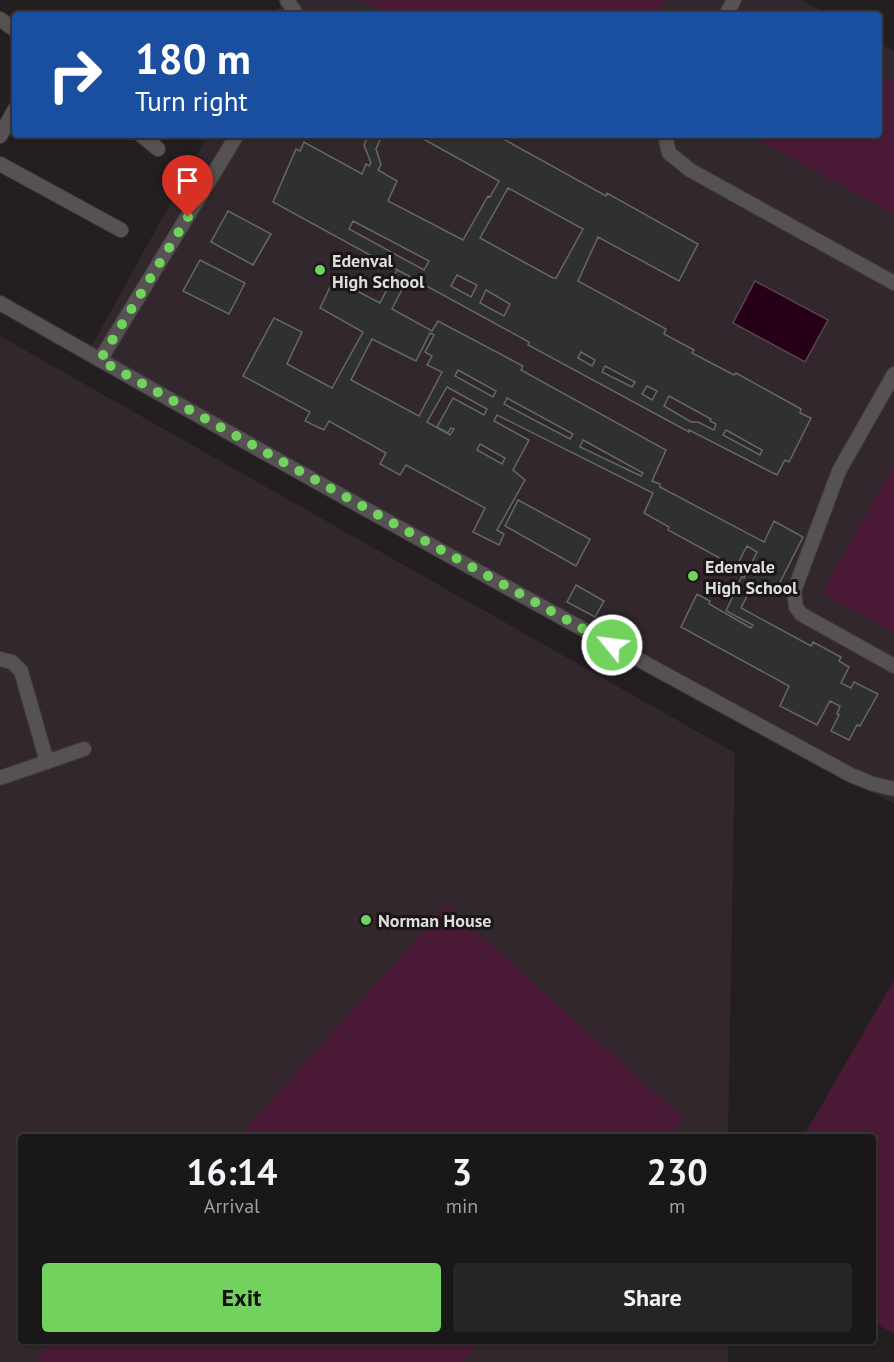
<!DOCTYPE html>
<html lang="en">
<head>
<meta charset="utf-8">
<style>
	body { margin:0; font-family:"PT Sans",sans-serif; background:#272426; color:#f1f3f6; height:100vh; display:flex; flex-direction:column; font-size:22px; white-space:nowrap }
	* { box-sizing:border-box; margin:0 }
	p { font-size:20px; color:#9f9fa2 }
	.icon { flex:none; width:33px; height:33px; fill:none; stroke:currentColor; stroke-width:2; stroke-linecap:round; stroke-linejoin:round }
	.map { position:relative; flex:1; overflow:hidden }
	.side { position:absolute; left:18px; top:1134px; width:858px; height:210px; display:flex; flex-direction:column; background:#1a1719; border-radius:6px; box-shadow:0 2px 4px #0004,0 0 0 2px #383638 }
	.side>* { flex:none }
	.hud { position:absolute; left:12px; top:12px; width:870px; height:126px; border-radius:6px; box-shadow:0 2px 4px #0004,0 0 0 2px #383638; background:#1a4fa0; color:#fff; overflow:hidden }
	.pin { position:absolute; display:grid; place-items:center; width:51px; height:51px; color:#fff; margin:-62px -26px; border-radius:50% 50% 50% 0; rotate:-45deg; box-shadow:0 0 6px #0007 }
	.pin .icon { rotate:45deg }
	.me { position:absolute; width:66px; margin:-33px; rotate:299deg; stroke-linejoin:round; filter:drop-shadow(0 0 4px #0008) }
	.turn { display:flex; align-items:center; gap:21px; height:126px; padding:0 24px; font-size:27px }
	.turn .icon { width:78px; height:78px; stroke-width:2.5 }
	.turn b { display:block; font-size:42px; line-height:51px }
	.eta { display:flex; justify-content:space-evenly; align-items:center; height:102px; text-align:center }
	.eta b { font-size:36px; font-weight:700; line-height:42px }
	.cta { display:flex; gap:12px; margin-top:auto; padding:12px 24px }
	.cta a { flex:1; height:69px; border-radius:6px; background:#71d25e; color:#111; font-size:24px; font-weight:700; line-height:69px; text-align:center }
	.cta a+a { background:#272426; color:#f1f3f6 }
	.map>svg:first-child { display:block }
</style>
</head>
<body>
<div class="map">
<svg width="894" height="1362" viewBox="0 0 894 1362">
	<rect width="100%" height="100%" fill="#231f21"/>
	<!-- built -->
	<g fill="#31272c">
		<polygon points="283,0 802,0 829,15 275,15"/>
		<polygon points="879,43 894,51 894,804 90,349 208,135 879,135"/>
		<polygon points="0,336 735,753 728,1137 21,1137 21,1341 728,1341 728,1362 0,1362"/>
	</g>
	<!-- green -->
	<g fill="#491935">
		<polygon points="361,0 665,0 657,15 389,15"/>
		<polygon points="879,74 894,82 894,214 749,135 879,135"/>
		<polygon points="894,465 894,633 822,593"/>
		<polygon points="447,905 683,1118 667,1137 238,1137"/>
		<polygon points="894,980 894,1334 873,1322 873,1137 803,1137"/>
		<polygon points="53,1341 482,1341 463,1362 41,1362 37,1359"/>
	</g>
	<!-- water -->
	<polygon fill="#260017" stroke="#5e4252" stroke-width="1.5" points="755,281 828,320 805,362 733,323"/>
	<!-- building -->
	<g fill="#2e312d" stroke="#656864" stroke-width="1.5" fill-rule="evenodd">
		<path d="M369,135H382L376,149L381,165L378,170L397,181L388,201L463,240L488,196L490,197L499,181L416,135H496L606,196L607,193L698,244L679,281L598,237L578,281L666,329L664,334L694,350L692,353L734,375L736,373L801,409L800,413L811,418L789,462L785,460L777,475L689,430V432L528,345L529,342L273,202L296,149L300,151L304,142L362,174L366,164L369,166L371,163L364,145ZM508,188L583,229L556,278H553L480,238ZM353,221L429,261L424,270L349,229ZM457,275L477,285L471,297L451,286ZM486,290L510,304L504,316L480,303ZM581,352L595,360L592,366L578,358ZM605,366L635,382L632,387L602,372ZM647,386L657,391L652,400L642,394ZM669,396L711,419L710,421L716,424L714,430L698,422H691L664,406ZM726,430L762,450L760,455L723,435Z"/>
		<polygon points="228,211 271,234 253,265 211,242"/>
		<polygon points="200,260 245,283 229,314 183,291"/>
		<path d="M397,270L409,276L392,309L432,331L438,321L523,366L521,370L666,450L652,481L660,484V487L764,542L774,521L803,537L774,594L753,584L741,608L811,646L813,642L841,657L839,661L849,667L841,683L851,688L854,682L878,694L860,726L857,725L849,740L831,731L839,715L837,714L840,706L830,701L817,725L780,706L789,686L681,627L697,594L710,601L709,604L751,628L753,625L726,611L742,576L744,578L757,552L747,546L736,567L668,530L669,527L644,513L653,493L497,415L494,421L529,440L513,470L525,480L497,530L504,534L499,545L473,532L485,508L406,465L400,475L380,464L386,453L329,421L324,430L305,421L310,412L243,376L274,318L302,332L287,364L332,388L363,332L320,308L334,279L380,303ZM430,333L434,335L425,352L432,356L427,365L442,372L419,416L351,380L372,339L416,361ZM458,370L496,391L493,397L455,376ZM447,387L487,409L484,415L453,398L437,427L448,433L451,428L454,429L450,435L427,422ZM507,398L573,434L570,439L504,404ZM583,440L643,473L641,476L580,447ZM480,444L505,458L502,464L477,450Z"/>
		<polygon points="518,500 590,539 576,566 505,526"/>
		<polygon points="576,585 604,601 595,617 567,602"/>
	</g>
	<g fill="none" stroke-linecap="round" stroke-linejoin="round">
		<!-- service casing -->
		<g stroke="#3f3c3d" stroke-width="16">
			<g id="service">
				<polyline points="287,0 297,15"/>
				<polyline points="726,15 734,0"/>
				<polyline points="0,19 15,30"/>
				<polyline points="141,135 158,149"/>
				<polyline points="665,135 669,153 690,170 894,283"/>
				<polyline points="0,136 15,109"/>
				<polyline points="0,164 121,230"/>
				<path d="M0,303C282,464 566,621 851,775L873,784L894,789"/>
				<polyline points="100,360 237,135"/>
				<polyline points="894,374 839,471 794,591 796,607 801,614 894,666"/>
				<polyline points="0,659 12,662 21,671 47,762"/>
				<polyline points="0,778 84,749"/>
			</g>
		</g>
		<!-- service -->
		<use href="#service" stroke="#565153" stroke-width="14"/>
	</g>
	<g fill="none" stroke-linecap="round" stroke-linejoin="round">
		<!-- route -->
		<polyline stroke="#71d25e" stroke-width="10" stroke-dasharray="0 18" points="188,217 100,360 612,645"/>
	</g>
	<!-- markers -->
	<g fill="#71d25e" stroke="#1a1618" stroke-width="2">
		<circle cx="320" cy="270" r="6"/>
		<circle cx="693" cy="576" r="6"/>
		<circle cx="366" cy="920" r="6"/>
	</g>
	<g text-anchor="middle" dominant-baseline="central" stroke-width="6" stroke-linejoin="round" paint-order="stroke">
		<!-- poi labels -->
		<g font-size="18" font-weight="bold" fill="#dfdcdd" stroke="#1a1618" text-anchor="start">
			<text x="332" y="260">Edenval<tspan x="332" dy="21">High School</tspan></text>
			<text x="705" y="566">Edenvale<tspan x="705" dy="21">High School</tspan></text>
			<text x="378" y="920">Norman House</text>
		</g>
	</g>
</svg>
<div class="pin" style="left:188px;top:217px;background:#d93025"><svg class="icon" aria-label="arrive" viewBox="0 0 24 24"><path d="M6 21V4h12l-3 4 3 4H6"/></svg></div>
<svg class="me" style="left:612px;top:645px" viewBox="-20 -20 40 40"><circle r="17" fill="#71d25e" stroke="#fff" stroke-width="3"/><path d="M0-11L8 9 0 5-8 9z" fill="#fff"/></svg>
<div class="hud">
<div class="turn"><svg class="icon" aria-label="right" viewBox="0 0 24 24"><path d="M7 20v-9h11M14 6l5 5-5 5"/></svg><div><b>180 m</b>Turn right</div></div>
</div>
<section class="side">
<div class="eta">
<div><b>16:14</b><p>Arrival</p></div>
<div><b>3</b><p>min</p></div>
<div><b>230</b><p>m</p></div>
</div>
<div class="cta"><a>Exit</a><a>Share</a></div>
</section>
</div>
</body>
</html>
